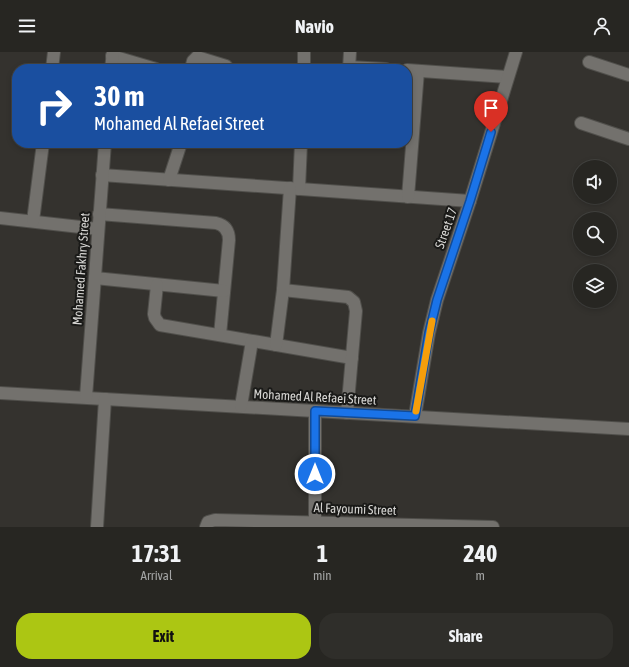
<!DOCTYPE html>
<html lang="en">
<head>
<meta charset="utf-8">
<style>
	body { margin:0; font-family:"Asap Condensed",sans-serif; background:#2f2e2a; color:#f1f3f6; height:100vh; display:flex; flex-direction:column; font-size:15px; white-space:nowrap }
	* { box-sizing:border-box; margin:0 }
	p { font-size:13px; color:#a4a5a5 }
	.icon { flex:none; width:22px; height:22px; fill:none; stroke:currentColor; stroke-width:2; stroke-linecap:round; stroke-linejoin:round }
	.map { position:relative; height:475px; overflow:hidden }
	.drawer { display:flex; flex-direction:column; background:#272622; flex:1 }
	.drawer>* { flex:none }
	.hud { position:absolute; left:12px; top:12px; width:400px; height:84px; border-radius:16px; box-shadow:0 2px 6px #0003,0 0 0 1px #434340; background:#1a4fa0; color:#fff; overflow:hidden }
	.tools { position:absolute; left:573px; top:108px; display:grid; gap:8px }
	.tools a { display:grid; place-items:center; width:44px; height:44px; border-radius:50%; background:#272622; box-shadow:0 2px 6px #0003,0 0 0 1px #434340; font-size:20px }
	.pin { position:absolute; display:grid; place-items:center; width:34px; height:34px; color:#fff; margin:-41px -17px; border-radius:50% 50% 50% 0; rotate:-45deg; box-shadow:0 0 4px #0007 }
	.pin .icon { rotate:45deg }
	.me { position:absolute; width:44px; margin:-22px; rotate:0deg; stroke-linejoin:round; filter:drop-shadow(0 0 3px #0008) }
	.turn { display:flex; align-items:center; gap:14px; height:84px; padding:0 16px; font-size:18px }
	.turn .icon { width:52px; height:52px; stroke-width:2.5 }
	.turn b { display:block; font-size:28px; line-height:34px }
	.eta { display:flex; justify-content:space-evenly; align-items:center; height:68px; text-align:center }
	.eta b { font-size:24px; font-weight:700; line-height:28px }
	.primary-button { display:flex; gap:8px; margin-top:auto; padding:8px 16px }
	.primary-button a { flex:1; height:46px; border-radius:16px; background:#acc613; color:#111; font-size:16px; font-weight:700; line-height:46px; text-align:center }
	.primary-button a+a { background:#2f2e2a; color:#f1f3f6 }
	header { display:flex; justify-content:space-between; align-items:center; height:52px; padding:0 16px; background:#272622; font-size:18px; font-weight:700 }
	.map>svg:first-child { display:block }
</style>
</head>
<body>
<header><svg class="icon" aria-label="menu" viewBox="0 0 24 24"><path d="M4 6h16M4 12h16M4 18h16"/></svg>Navio<svg class="icon" aria-label="person" viewBox="0 0 24 24"><circle cx="12" cy="8" r="4"/><path d="M4 21q1-7 8-7t8 7"/></svg></header>
<div class="map">
<svg width="629" height="475" viewBox="0 0 629 475">
	<rect width="100%" height="100%" fill="#34322e"/>
	<g fill="none" stroke-linecap="round" stroke-linejoin="round">
		<!-- street casing -->
		<g stroke="#504f4b" stroke-width="14">
			<g id="street">
				<polyline points="112,4 156,17"/>
				<polyline points="589,10 629,23"/>
				<polyline points="349,15 386,17"/>
				<polyline points="52,17 54,0"/>
				<polyline points="111,17 113,0"/>
				<polyline points="191,17 193,9 197,5 226,14 228,17"/>
				<polyline points="304,17 304,0"/>
				<polyline points="349,17 350,0"/>
				<polyline points="407,18 507,25"/>
				<polyline points="581,71 629,87"/>
				<polyline points="102,123 470,149"/>
				<polyline points="169,128 181,91"/>
				<polyline points="299,137 301,91"/>
				<polyline points="408,145 418,19"/>
				<path d="M99,162L216,171C225,173 229,179 229,188L220,283"/>
				<polyline points="0,166 98,177"/>
				<polyline points="33,169 43,91"/>
				<polyline points="95,226 224,239"/>
				<polyline points="157,233 154,262 155,266 160,273 352,306"/>
				<polyline points="283,238 348,245 354,250 356,259 347,361"/>
				<polyline points="276,293 283,238 290,136"/>
				<polyline points="0,341 629,377"/>
				<polyline points="86,345 105,91"/>
				<polyline points="241,354 252,289"/>
				<polyline points="315,359 315,475"/>
				<polyline points="415,364 429,281 437,248 470,149 516,0"/>
				<polyline points="97,475 105,347"/>
				<polyline points="206,475 208,470 215,468 493,475"/>
			</g>
		</g>
		<!-- street -->
		<use href="#street" stroke="#73716d" stroke-width="12"/>
	</g>
	<g fill="none" stroke-linecap="round" stroke-linejoin="round">
		<!-- route casing -->
		<g stroke="#114b97" stroke-width="10">
			<polyline id="route" points="315,422 315,359 415,364 429,281 437,248 470,149 491,80"/>
		</g>
		<!-- route -->
		<use href="#route" stroke="#1a73e8" stroke-width="7"/>
		<!-- slow -->
		<polyline stroke="#f59e0b" stroke-width="7" points="416,359 432,269"/>
	</g>
	<g text-anchor="middle" dominant-baseline="central" stroke-width="4" stroke-linejoin="round" paint-order="stroke">
		<!-- street labels -->
		<g font-size="13" fill="#d7d6d3" stroke="#1a1a18">
			<text transform="translate(446 176) rotate(-71)">Street 17</text>
			<text transform="translate(81 217) rotate(-86)">Mohamed Fakhry Street</text>
			<text transform="translate(315 345) rotate(3)">Mohamed Al Refaei Street</text>
			<text transform="translate(355 457) rotate(2)">Al Fayoumi Street</text>
		</g>
	</g>
</svg>
<div class="tools">
<a><svg class="icon" aria-label="sound" viewBox="0 0 24 24"><path d="M4 9h4l5-4v14l-5-4H4zM17 9q2 3 0 6"/></svg></a>
<a><svg class="icon" aria-label="search" viewBox="0 0 24 24"><circle cx="10" cy="10" r="6"/><path d="M15 15l6 6"/></svg></a>
<a><svg class="icon" aria-label="layers" viewBox="0 0 24 24"><path d="M12 4l9 5-9 5-9-5zM3 14l9 5 9-5"/></svg></a>
</div>
<div class="pin" style="left:491px;top:80px;background:#d93025"><svg class="icon" aria-label="arrive" viewBox="0 0 24 24"><path d="M6 21V4h12l-3 4 3 4H6"/></svg></div>
<svg class="me" style="left:315px;top:422px" viewBox="-20 -20 40 40"><circle r="17" fill="#1a73e8" stroke="#fff" stroke-width="3"/><path d="M0-11L8 9 0 5-8 9z" fill="#fff"/></svg>
<div class="hud">
<div class="turn"><svg class="icon" aria-label="right" viewBox="0 0 24 24"><path d="M7 20v-9h11M14 6l5 5-5 5"/></svg><div><b>30 m</b>Mohamed Al Refaei Street</div></div>
</div>
</div>
<section class="drawer">
<div class="eta">
<div><b>17:31</b><p>Arrival</p></div>
<div><b>1</b><p>min</p></div>
<div><b>240</b><p>m</p></div>
</div>
<div class="primary-button"><a>Exit</a><a>Share</a></div>
</section>
</body>
</html>
